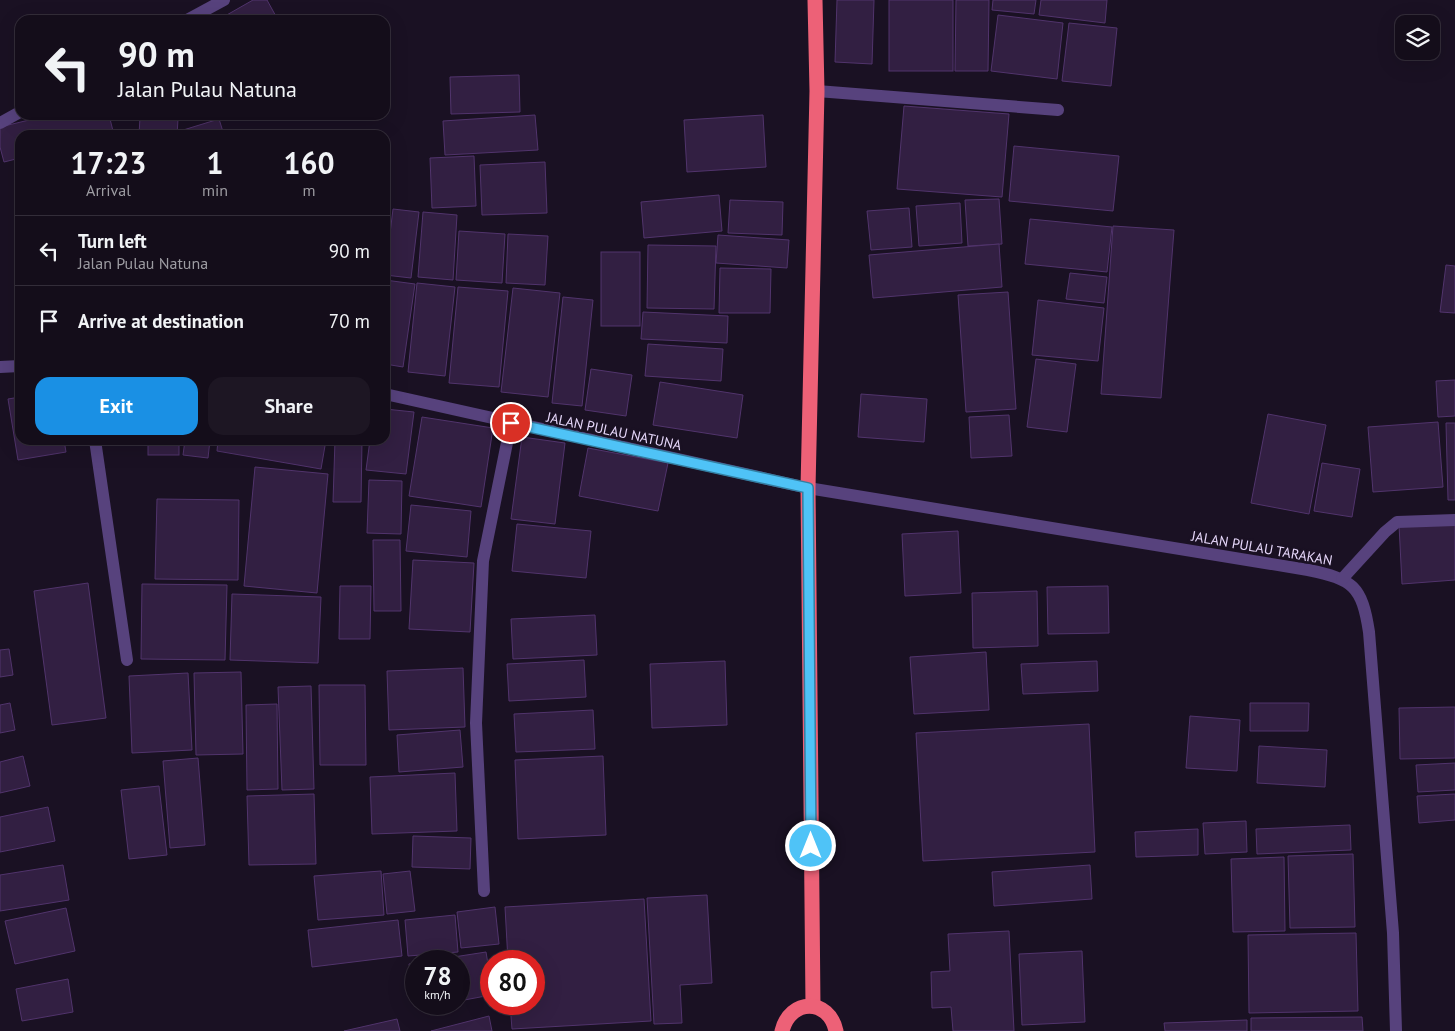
<!DOCTYPE html>
<html lang="en">
<head>
<meta charset="utf-8">
<style>
	body { margin:0; font-family:"PT Sans",sans-serif; background:#1d1623; color:#f1f3f6; height:100vh; display:flex; flex-direction:column; font-size:19px; white-space:nowrap }
	* { box-sizing:border-box; margin:0 }
	p { font-size:16px; color:#9d9ca2 }
	.icon { flex:none; width:28px; height:28px; fill:none; stroke:currentColor; stroke-width:2; stroke-linecap:round; stroke-linejoin:round }
	.map { position:relative; flex:1; overflow:hidden }
	.panel { position:absolute; left:15px; top:130px; width:375px; height:315px; display:flex; flex-direction:column; background:#140d1a; border-radius:15px; box-shadow:0 5px 20px #0002,0 0 0 1px #332d39 }
	.panel>* { flex:none }
	.hud { position:absolute; left:15px; top:15px; width:375px; height:105px; border-radius:15px; box-shadow:0 5px 20px #0002,0 0 0 1px #332d39; background:#140d1a; color:#f1f3f6; overflow:hidden }
	.controls { position:absolute; left:1395px; top:15px; display:grid; gap:10px }
	.controls a { display:grid; place-items:center; width:45px; height:45px; border-radius:10px; background:#140d1a; box-shadow:0 5px 20px #0002,0 0 0 1px #332d39; font-size:25px }
	.speed { position:absolute; left:405px; top:950px; display:flex; gap:10px; font-size:25px; font-weight:700; text-align:center }
	.speed>* { display:grid; place-content:center; width:65px; height:65px; border-radius:50%; background:#140d1a; box-shadow:0 5px 20px #0002,0 0 0 1px #332d39; line-height:1 }
	.speed small { font-size:12px; font-weight:400 }
	.speed .limit { border:8px solid #d22; background:#fff; color:#111 }
	.pin { position:absolute; display:grid; place-items:center; width:42px; height:42px; color:#fff; margin:-21px; border:2px solid #fff; border-radius:50%; box-shadow:0 1px 5px #0007 }
	.me { position:absolute; width:55px; margin:-28px; rotate:0deg; stroke-linejoin:round; filter:drop-shadow(0 0 4px #0008) }
	.turn { display:flex; align-items:center; gap:18px; height:105px; padding:0 20px; font-size:22px }
	.turn .icon { width:65px; height:65px; stroke-width:2.5 }
	.turn b { display:block; font-size:35px; line-height:42px }
	.eta { display:flex; justify-content:space-evenly; align-items:center; height:85px; text-align:center }
	.eta b { font-size:30px; font-weight:600; line-height:35px }
	.primary-button { display:flex; gap:10px; margin-top:auto; padding:10px 20px }
	.primary-button a { flex:1; height:58px; border-radius:15px; background:#1a90e4; color:#fff; font-size:20px; font-weight:600; line-height:58px; text-align:center }
	.primary-button a+a { background:#1d1623; color:#f1f3f6 }
	ul { padding:0; list-style:none }
	li { display:flex; align-items:center; gap:15px; height:70px; padding:0 20px; border-top:1px solid #332d39 }
	li div { flex:1 }
	li b { display:block; font-size:19px }
	li em { font-style:normal }
	.map>svg:first-child { display:block }
</style>
</head>
<body>
<div class="map">
<svg width="1455" height="1031" viewBox="0 0 1455 1031">
	<rect width="100%" height="100%" fill="#1a1123"/>
	<!-- building -->
	<g fill="#321f42" stroke="#51346c">
		<polygon points="253,0 267,0 278,20 218,20"/>
		<polygon points="837,0 874,0 872,64 835,62"/>
		<rect x="889" y="0" width="64" height="71"/>
		<polygon points="956,0 989,0 988,71 955,71"/>
		<polygon points="993,0 1036,0 1034,14 992,10"/>
		<polygon points="1041,0 1107,0 1105,23 1039,15"/>
		<polygon points="998,15 1063,23 1057,79 991,71"/>
		<polygon points="1069,23 1117,28 1111,86 1062,81"/>
		<polygon points="519,75 520,112 451,114 450,77"/>
		<polygon points="904,106 1009,114 1002,197 897,189"/>
		<polygon points="50,115 109,115 114,135 20,135 20,158 4,162 0,147 0,127"/>
		<polygon points="535,115 538,150 445,155 443,121"/>
		<polygon points="763,115 766,167 687,172 684,120"/>
		<polygon points="140,117 178,119 177,135 139,135"/>
		<polygon points="219,119 224,135 181,135 180,131"/>
		<polygon points="1014,146 1119,156 1113,211 1009,201"/>
		<polygon points="474,156 476,206 432,208 430,158"/>
		<polygon points="545,162 547,213 482,215 480,165"/>
		<polygon points="719,195 722,231 644,238 641,202"/>
		<polygon points="999,199 1002,244 968,246 965,200"/>
		<polygon points="730,200 783,202 782,235 728,233"/>
		<polygon points="960,203 962,243 919,246 916,206"/>
		<polygon points="909,208 912,247 871,250 867,211"/>
		<polygon points="393,209 419,212 411,278 385,275"/>
		<polygon points="423,212 457,215 453,280 418,277"/>
		<polygon points="1030,219 1112,227 1107,272 1025,264"/>
		<polygon points="1113,226 1174,230 1161,398 1101,394"/>
		<polygon points="459,231 505,234 502,283 456,280"/>
		<polygon points="508,234 548,236 545,285 506,283"/>
		<polygon points="718,235 789,240 787,268 716,263"/>
		<polygon points="999,244 1002,287 873,298 869,255"/>
		<polygon points="648,245 716,246 714,309 647,308"/>
		<rect x="601" y="252" width="39" height="74"/>
		<polygon points="1446,265 1455,266 1455,313 1440,312"/>
		<polygon points="720,268 771,269 770,313 719,313"/>
		<polygon points="1070,273 1107,277 1104,303 1066,299"/>
		<polygon points="385,280 415,284 403,367 385,364"/>
		<polygon points="417,283 455,287 445,376 408,372"/>
		<polygon points="458,287 508,291 499,387 449,383"/>
		<polygon points="513,288 560,293 548,397 501,392"/>
		<polygon points="1008,292 1016,409 966,412 958,295"/>
		<polygon points="563,297 593,300 582,406 552,403"/>
		<polygon points="1038,300 1104,308 1098,361 1032,355"/>
		<polygon points="643,312 728,316 727,343 641,339"/>
		<polygon points="648,344 723,349 721,381 645,376"/>
		<polygon points="1036,359 1076,364 1067,432 1027,427"/>
		<polygon points="591,369 632,375 626,416 585,410"/>
		<polygon points="1455,380 1455,416 1438,417 1436,381"/>
		<polygon points="660,382 743,395 737,438 653,425"/>
		<polygon points="861,394 927,399 924,442 858,437"/>
		<polygon points="20,397 20,440 64,440 66,452 18,460 8,399"/>
		<polygon points="385,409 414,412 406,474 366,470 370,440 385,440"/>
		<polygon points="1268,414 1326,425 1309,514 1251,503"/>
		<polygon points="1009,415 1012,456 971,458 969,417"/>
		<polygon points="422,417 493,428 481,507 409,496"/>
		<polygon points="1438,422 1443,487 1373,492 1368,427"/>
		<polygon points="1446,423 1455,423 1455,500 1448,500"/>
		<polygon points="522,437 565,443 555,524 511,519"/>
		<rect x="148" y="440" width="31" height="15"/>
		<polygon points="185,440 210,440 208,458 183,455"/>
		<polygon points="218,440 326,440 321,469 217,451"/>
		<polygon points="335,440 362,440 361,502 333,502"/>
		<polygon points="588,448 668,463 658,511 579,496"/>
		<polygon points="1322,463 1360,469 1352,517 1314,511"/>
		<polygon points="255,467 328,474 317,593 244,586"/>
		<polygon points="369,480 402,481 401,534 367,533"/>
		<polygon points="157,499 239,500 238,580 155,579"/>
		<polygon points="411,505 471,511 467,557 406,551"/>
		<polygon points="1455,521 1455,580 1402,584 1399,525"/>
		<polygon points="517,524 591,531 586,578 512,571"/>
		<polygon points="958,531 961,593 905,596 902,534"/>
		<polygon points="373,540 400,540 401,611 374,611"/>
		<polygon points="413,560 474,563 470,632 409,629"/>
		<polygon points="88,583 106,718 52,725 34,591"/>
		<polygon points="142,584 227,585 225,660 141,659"/>
		<polygon points="340,586 371,586 370,639 339,639"/>
		<polygon points="1108,586 1109,633 1048,634 1047,587"/>
		<polygon points="1037,591 1038,646 973,648 972,593"/>
		<polygon points="232,594 321,597 318,663 230,660"/>
		<polygon points="595,615 597,655 513,659 511,619"/>
		<polygon points="9,649 13,675 0,677 0,650"/>
		<polygon points="986,652 989,710 914,714 910,657"/>
		<polygon points="584,660 586,697 509,701 507,664"/>
		<polygon points="725,661 727,725 652,728 650,664"/>
		<polygon points="1097,661 1098,691 1023,694 1021,664"/>
		<polygon points="463,668 465,727 389,730 387,671"/>
		<polygon points="241,672 243,754 196,755 194,673"/>
		<polygon points="188,673 192,750 132,753 129,676"/>
		<polygon points="319,685 365,685 366,765 320,765"/>
		<polygon points="311,686 314,789 282,790 278,687"/>
		<polygon points="10,703 15,730 0,733 0,705"/>
		<polygon points="1250,703 1309,703 1308,731 1250,731"/>
		<polygon points="277,704 278,789 247,790 246,705"/>
		<polygon points="1455,707 1455,758 1400,759 1399,708"/>
		<polygon points="593,710 595,749 516,752 514,714"/>
		<polygon points="1190,716 1240,720 1237,771 1186,768"/>
		<polygon points="1089,724 1095,852 923,861 916,733"/>
		<polygon points="460,730 463,767 399,772 397,735"/>
		<polygon points="1259,746 1327,750 1325,787 1257,783"/>
		<polygon points="23,756 30,786 0,793 0,762"/>
		<polygon points="603,756 606,835 518,839 515,760"/>
		<polygon points="198,758 205,845 170,848 163,761"/>
		<polygon points="1455,763 1455,790 1418,792 1416,765"/>
		<polygon points="455,773 457,831 372,834 370,777"/>
		<polygon points="159,786 167,855 129,859 121,790"/>
		<polygon points="314,794 316,864 249,865 247,796"/>
		<polygon points="1455,794 1455,820 1419,823 1417,796"/>
		<polygon points="48,807 55,841 0,852 0,817"/>
		<polygon points="1246,821 1247,852 1205,854 1203,823"/>
		<polygon points="1350,825 1351,850 1257,854 1256,829"/>
		<polygon points="1198,829 1198,855 1136,857 1135,832"/>
		<polygon points="413,836 471,838 470,869 412,867"/>
		<polygon points="1353,854 1355,927 1290,928 1288,856"/>
		<polygon points="1284,857 1285,931 1233,932 1231,859"/>
		<polygon points="63,865 69,900 0,911 0,875"/>
		<polygon points="1090,865 1092,899 994,906 992,872"/>
		<polygon points="381,871 384,915 318,920 314,876"/>
		<polygon points="410,871 415,911 387,914 383,874"/>
		<polygon points="707,895 712,983 680,985 682,1023 654,1024 647,898"/>
		<polygon points="644,899 651,1021 512,1029 510,1004 534,1004 534,961 508,961 505,907"/>
		<polygon points="495,907 499,944 461,948 457,912"/>
		<polygon points="66,908 75,951 15,964 5,921"/>
		<polygon points="455,915 458,952 408,956 405,920"/>
		<polygon points="398,920 402,956 312,967 308,930"/>
		<polygon points="1009,931 1014,1031 953,1031 951,1007 932,1008 931,972 950,971 948,934"/>
		<polygon points="1356,933 1358,1011 1249,1013 1248,935"/>
		<polygon points="1082,951 1085,1022 1022,1025 1019,954"/>
		<polygon points="486,952 491,982 491,995 459,1001 459,961 428,961"/>
		<polygon points="416,963 416,1004 439,1004 416,1007 409,964"/>
		<polygon points="68,979 73,1012 22,1021 16,989"/>
		<polygon points="489,1016 492,1031 431,1031"/>
		<polygon points="1362,1017 1363,1031 1251,1031 1251,1018"/>
		<polygon points="397,1019 400,1031 344,1031"/>
		<polygon points="1247,1020 1247,1031 1165,1031 1164,1023"/>
	</g>
	<g fill="none" stroke-linecap="round" stroke-linejoin="round">
		<!-- minor -->
		<g stroke="#57427d" stroke-width="12">
			<polyline points="187,20 224,0"/>
			<polyline points="817,91 1058,110"/>
			<polyline points="0,123 20,112"/>
			<polyline points="0,367 20,366"/>
			<path d="M385,394L808,488L1308,570C1353,579 1362,586 1369,632L1393,933L1396,1031"/>
			<polyline points="95,440 127,660"/>
			<polyline points="1342,579 1385,532 1397,522 1455,520"/>
			<polyline points="484,891 476,723 483,561 511,423"/>
		</g>
		<!-- highway -->
		<g stroke="#ed6177" stroke-width="15">
			<polyline points="813,1006 808,488 817,91 815,0"/>
			<path d="M782,1031C790,998 829,998 836,1031"/>
		</g>
	</g>
	<g fill="none" stroke-linecap="round" stroke-linejoin="round">
		<!-- route casing -->
		<g stroke="#337fa1" stroke-width="12">
			<polyline id="route" points="511,423 808,488 811,846"/>
		</g>
		<!-- route -->
		<use href="#route" stroke="#4fc3f7" stroke-width="9"/>
	</g>
	<g text-anchor="middle" dominant-baseline="central" stroke-width="5" stroke-linejoin="round" paint-order="stroke">
		<!-- street labels -->
		<g font-size="14" fill="#e7d8fb" stroke="#1a1123">
			<text transform="translate(614 431) rotate(12)">JALAN PULAU NATUNA</text>
			<text transform="translate(1262 548) rotate(10)">JALAN PULAU TARAKAN</text>
		</g>
	</g>
</svg>
<div class="controls">
<a><svg class="icon" aria-label="layers" viewBox="0 0 24 24"><path d="M12 4l9 5-9 5-9-5zM3 14l9 5 9-5"/></svg></a>
</div>
<div class="speed"><div>78<small>km/h</small></div><div class="limit">80</div></div>
<div class="pin" style="left:511px;top:423px;background:#d93025"><svg class="icon" aria-label="arrive" viewBox="0 0 24 24"><path d="M6 21V4h12l-3 4 3 4H6"/></svg></div>
<svg class="me" style="left:811px;top:846px" viewBox="-20 -20 40 40"><circle r="17" fill="#4fc3f7" stroke="#fff" stroke-width="3"/><path d="M0-11L8 9 0 5-8 9z" fill="#fff"/></svg>
<div class="hud">
<div class="turn"><svg class="icon" aria-label="left" viewBox="0 0 24 24"><path d="M17 20v-9H6M10 6l-5 5 5 5"/></svg><div><b>90 m</b>Jalan Pulau Natuna</div></div>
</div>
<section class="panel">
<div class="eta">
<div><b>17:23</b><p>Arrival</p></div>
<div><b>1</b><p>min</p></div>
<div><b>160</b><p>m</p></div>
</div>
<ul>
<li><svg class="icon" aria-label="left" viewBox="0 0 24 24"><path d="M17 20v-9H6M10 6l-5 5 5 5"/></svg><div><b>Turn left</b><p>Jalan Pulau Natuna</p></div><em>90 m</em></li>
<li><svg class="icon" aria-label="arrive" viewBox="0 0 24 24"><path d="M6 21V4h12l-3 4 3 4H6"/></svg><div><b>Arrive at destination</b></div><em>70 m</em></li>
</ul>
<div class="primary-button"><a>Exit</a><a>Share</a></div>
</section>
</div>
</body>
</html>
